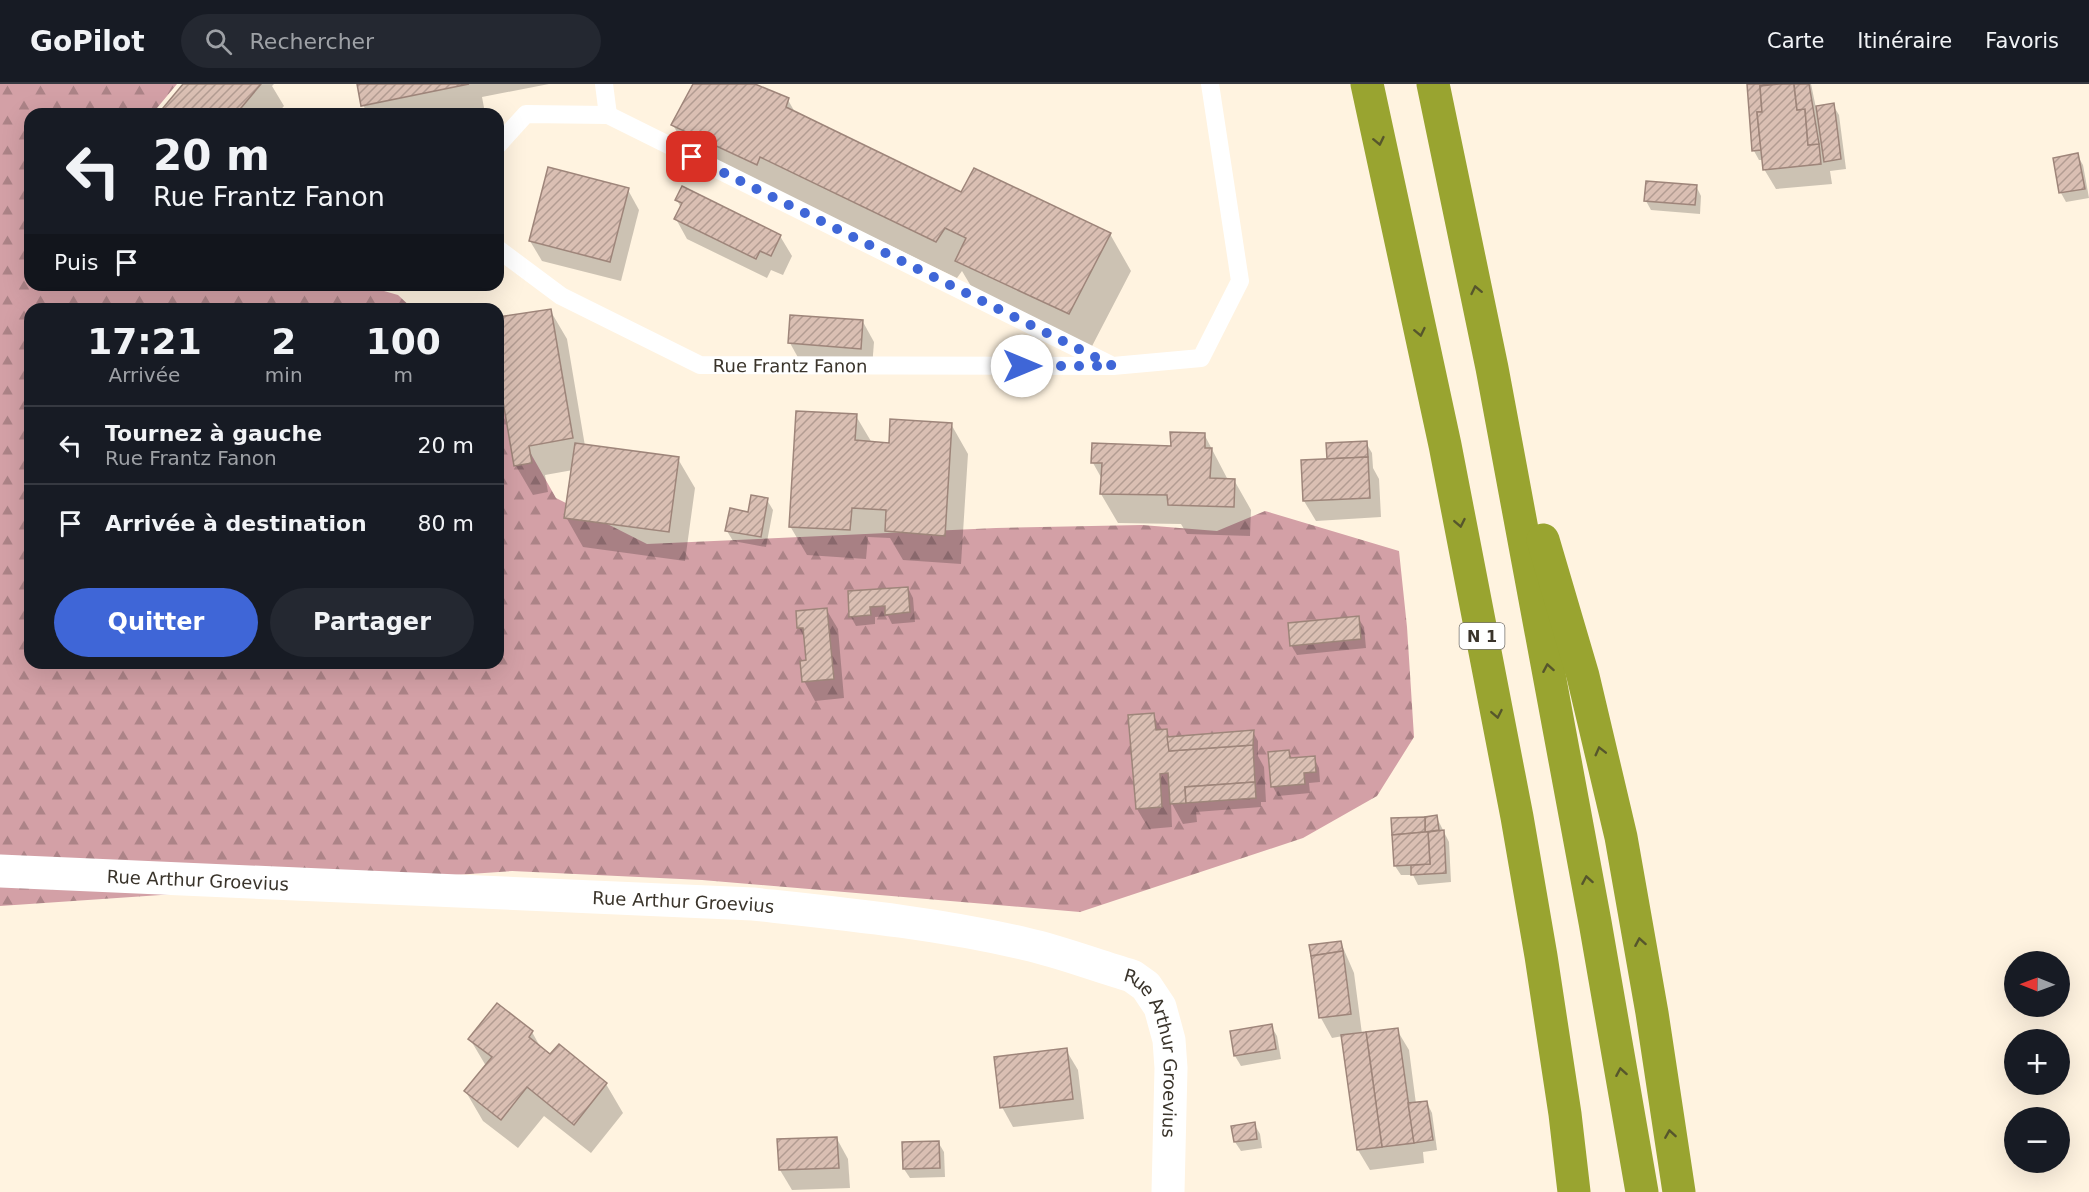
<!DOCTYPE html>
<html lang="fr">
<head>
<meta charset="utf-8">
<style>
	body { margin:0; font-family:"DejaVu Sans",sans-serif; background:#242831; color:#f1f3f6; height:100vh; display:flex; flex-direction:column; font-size:22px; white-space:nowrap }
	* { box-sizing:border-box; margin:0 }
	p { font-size:20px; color:#9ea1a6 }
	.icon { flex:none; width:33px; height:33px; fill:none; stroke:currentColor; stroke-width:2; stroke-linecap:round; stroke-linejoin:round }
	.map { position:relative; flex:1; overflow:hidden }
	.drawer { position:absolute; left:24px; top:219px; width:480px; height:366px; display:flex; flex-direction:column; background:#171b24; border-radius:18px; box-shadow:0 6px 24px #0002 }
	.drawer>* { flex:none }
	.guide { position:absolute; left:24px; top:24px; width:480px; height:183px; border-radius:18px; box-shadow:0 6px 24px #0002; background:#171b24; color:#f1f3f6; overflow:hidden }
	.needle { width:39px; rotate:271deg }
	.buttons { position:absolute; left:2004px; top:867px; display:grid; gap:12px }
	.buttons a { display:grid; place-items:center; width:66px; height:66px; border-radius:50%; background:#171b24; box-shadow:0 6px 24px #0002; font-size:30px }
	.pin { position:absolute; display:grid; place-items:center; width:51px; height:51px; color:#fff; margin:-26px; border-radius:12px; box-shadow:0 3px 9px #0006 }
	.me { position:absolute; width:66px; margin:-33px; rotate:90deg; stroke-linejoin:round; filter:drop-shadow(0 0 4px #0008) }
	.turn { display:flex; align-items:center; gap:21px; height:126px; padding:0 30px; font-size:27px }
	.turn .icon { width:78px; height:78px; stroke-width:2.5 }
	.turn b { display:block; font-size:42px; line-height:51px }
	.then { display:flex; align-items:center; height:57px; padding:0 30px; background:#0003; gap:12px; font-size:22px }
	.eta { display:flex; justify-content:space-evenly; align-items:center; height:102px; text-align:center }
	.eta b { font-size:36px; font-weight:700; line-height:42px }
	.button { display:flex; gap:12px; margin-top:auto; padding:12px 30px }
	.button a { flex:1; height:69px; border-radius:36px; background:#3f66d7; color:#fff; font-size:24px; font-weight:700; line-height:69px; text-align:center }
	.button a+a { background:#242831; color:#f1f3f6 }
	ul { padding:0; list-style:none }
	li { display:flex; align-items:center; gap:18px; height:78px; padding:0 30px; border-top:2px solid #363941 }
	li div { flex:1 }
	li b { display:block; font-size:22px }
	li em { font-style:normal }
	header { display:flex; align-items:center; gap:36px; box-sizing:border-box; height:84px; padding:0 30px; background:#171b24; border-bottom:2px solid #363941 }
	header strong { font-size:28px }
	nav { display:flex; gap:33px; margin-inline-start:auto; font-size:21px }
	.search { width:420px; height:54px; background:#242831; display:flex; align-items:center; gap:15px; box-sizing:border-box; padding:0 21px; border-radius:33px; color:#9ea1a6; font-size:22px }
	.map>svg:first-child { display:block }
</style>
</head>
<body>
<header>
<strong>GoPilot</strong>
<div class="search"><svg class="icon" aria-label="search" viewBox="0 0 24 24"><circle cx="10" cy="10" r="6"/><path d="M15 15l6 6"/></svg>Rechercher</div>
<nav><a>Carte</a><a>Itinéraire</a><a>Favoris</a></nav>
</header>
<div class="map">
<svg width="2089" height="1108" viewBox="0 0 2089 1108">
	<defs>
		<pattern id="forest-firs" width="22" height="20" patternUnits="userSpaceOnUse" patternTransform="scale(1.5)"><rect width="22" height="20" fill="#d3a0a6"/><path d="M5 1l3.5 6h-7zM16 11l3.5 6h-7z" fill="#ac8387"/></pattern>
		<pattern id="building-hatch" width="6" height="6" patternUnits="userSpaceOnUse" patternTransform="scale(1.5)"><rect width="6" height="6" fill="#dabfb3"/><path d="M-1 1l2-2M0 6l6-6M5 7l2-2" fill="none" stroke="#b29c92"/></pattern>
	</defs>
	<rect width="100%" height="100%" fill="#fff3e0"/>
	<!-- forest -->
	<polygon fill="url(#forest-firs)" points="0,0 177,0 152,30 30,30 30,201 363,201 398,211 413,225 30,225 30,579 498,579 498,312 556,414 647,460 996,444 1142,441 1217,447 1265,427 1399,467 1407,543 1414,653 1377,712 1303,754 1080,828 702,796 512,787 0,822"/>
	<!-- shadow -->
	<g fill="#0003">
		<polygon points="185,0 274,0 272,2 284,22 277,30 160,30"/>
		<polygon points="359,0 549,0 482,13 485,29 481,30 368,30 363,21"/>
		<polygon points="694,0 751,0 788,16 796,30 962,110 1110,150 1131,187 1090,266 978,214 962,187 957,194 781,109 694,78 673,41"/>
		<polygon points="1751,0 1811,0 1816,24 1833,21 1839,31 1846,85 1830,87 1832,100 1776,105 1764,85 1763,76 1759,76 1754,67"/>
		<polygon points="2077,71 2083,81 2089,114 2066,118 2061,109"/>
		<polygon points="1696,102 1701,112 1700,130 1651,126 1646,117"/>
		<polygon points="628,106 639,126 621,197 542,177 530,157"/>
		<polygon points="677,116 780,152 792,172 783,191 771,186 767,194 687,155 676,135 681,124"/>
		<polygon points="550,226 567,255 585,362 678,375 695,404 685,477 583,463 566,433 573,386 545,391 548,408 533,411 516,382 498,279 498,235"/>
		<polygon points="863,238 874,258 872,284 801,279 790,259"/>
		<polygon points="856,332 872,359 891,360 951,340 968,370 961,480 903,476 890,454 868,453 866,475 807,471 790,442"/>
		<polygon points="1204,350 1228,396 1234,396 1251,426 1250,452 1187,450 1181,440 1118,439 1101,410 1102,395 1093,379 1172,363"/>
		<polygon points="1366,359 1372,369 1373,384 1379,395 1381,433 1316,437 1304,417 1302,378 1330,377"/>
		<polygon points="767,416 773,426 766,463 733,457 727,447"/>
		<polygon points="908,504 913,514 915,538 892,540 888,532 875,533 875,540 856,542 851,533"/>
		<polygon points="826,525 838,545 844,614 815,617 804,597 808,578 806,556 799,544"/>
		<polygon points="1358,534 1364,543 1366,564 1297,571 1291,561"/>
		<polygon points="1153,631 1163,647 1166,647 1170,654 1253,648 1258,657 1258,672 1264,683 1266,718 1261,718 1261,723 1196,728 1197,738 1183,740 1171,718 1172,743 1149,745 1137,725"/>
		<polygon points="1288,667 1293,676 1314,674 1319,684 1320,698 1309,699 1310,709 1278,712 1273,703"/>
		<polygon points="1436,732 1449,758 1451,798 1418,801 1413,791 1401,791 1395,782"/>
		<polygon points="1341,859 1354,889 1362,950 1397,946 1409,966 1416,1020 1427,1019 1432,1029 1437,1066 1423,1068 1424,1079 1370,1086 1358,1066 1343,952 1332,954 1321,934"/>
		<polygon points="497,921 532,948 542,966 551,973 606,1000 623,1029 591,1069 544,1032 518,1064 483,1037 466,1008 486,982 470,955"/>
		<polygon points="1271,942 1277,952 1281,975 1241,982 1235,972"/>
		<polygon points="1066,966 1078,986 1084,1035 1013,1043 1002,1023"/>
		<polygon points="1254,1040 1260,1050 1262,1064 1241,1067 1235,1058"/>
		<polygon points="837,1055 848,1075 850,1104 792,1106 780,1086"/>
		<polygon points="938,1058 944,1068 945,1093 910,1094 904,1085"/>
	</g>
	<!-- building -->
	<g fill="url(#building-hatch)" stroke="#9e857a" stroke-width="1.5">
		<polygon points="183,0 261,0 236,30 158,30"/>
		<polygon points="357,0 469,0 361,22"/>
		<polygon points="693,0 755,0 789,14 786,23 961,108 974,84 1111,149 1069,230 955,177 966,154 945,144 936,158 760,73 757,81 671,41"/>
		<polygon points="1747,0 1779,0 1760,2 1762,28 1757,28 1761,66 1752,67"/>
		<polygon points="1779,0 1794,0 1797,26 1805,25 1808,61 1819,60 1821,80 1763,86 1757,28 1762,28 1760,2"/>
		<polygon points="1794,0 1809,0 1819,60 1808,61 1805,25 1797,26"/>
		<polygon points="1834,19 1841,75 1824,78 1816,22"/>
		<polygon points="2078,69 2085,105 2059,109 2053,74"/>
		<polygon points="548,83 629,104 610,178 529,157"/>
		<polygon points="1646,97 1697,101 1695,121 1644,117"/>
		<polygon points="682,102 781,151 771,172 760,167 756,175 674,135 682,119 675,116"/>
		<polygon points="551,225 573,354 529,362 532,379 514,382 498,288 498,233"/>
		<polygon points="790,231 863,236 861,265 788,259"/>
		<polygon points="796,327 857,330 855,356 889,359 890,335 952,339 945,452 885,447 886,426 852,424 850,446 789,443"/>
		<polygon points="1170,348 1205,349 1205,364 1212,364 1210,394 1235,395 1234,423 1168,421 1167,411 1100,410 1102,379 1091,379 1092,359 1171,362"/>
		<polygon points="1367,357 1368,373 1327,375 1326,359"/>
		<polygon points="575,359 679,373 669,448 564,434"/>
		<polygon points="1368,373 1370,414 1303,417 1301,376"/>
		<polygon points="751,411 768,414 761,453 725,447 730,424 748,428"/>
		<polygon points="908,503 910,528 885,531 885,522 870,523 871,531 849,533 848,507"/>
		<polygon points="827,524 834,595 802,598 800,577 806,576 803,544 797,544 796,527"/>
		<polygon points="1359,532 1361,555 1290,562 1288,539"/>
		<polygon points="1154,629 1156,646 1167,645 1169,667 1253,661 1255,698 1185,703 1186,719 1170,720 1168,689 1160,690 1162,723 1136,725 1128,631"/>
		<polygon points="1254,646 1253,661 1169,667 1167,653"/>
		<polygon points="1289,666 1290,674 1315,672 1316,688 1304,689 1305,700 1271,703 1268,668"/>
		<polygon points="1255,698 1256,714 1186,719 1185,703"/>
		<polygon points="1437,731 1439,746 1425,748 1425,733"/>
		<polygon points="1425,733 1425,748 1392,751 1391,734"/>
		<polygon points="1444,746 1446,789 1411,791 1411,781 1430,780 1428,748"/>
		<polygon points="1425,748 1428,748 1430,780 1394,782 1392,751"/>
		<polygon points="1341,857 1343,867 1311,872 1309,861"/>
		<polygon points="1343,867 1351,930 1319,934 1311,872"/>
		<polygon points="497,919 533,947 529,953 550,970 559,960 607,999 574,1041 527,1003 501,1036 464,1007 492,973 468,955"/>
		<polygon points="1272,940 1276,965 1234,972 1230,947"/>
		<polygon points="1398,944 1414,1059 1382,1063 1366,948"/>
		<polygon points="1366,948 1382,1063 1357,1066 1341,951"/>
		<polygon points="1067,964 1073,1015 1000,1024 994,973"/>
		<polygon points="1427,1017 1433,1056 1414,1059 1408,1019"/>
		<polygon points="1255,1038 1257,1055 1234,1058 1231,1042"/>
		<polygon points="837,1053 839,1084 779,1086 777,1055"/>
		<polygon points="939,1057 940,1084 903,1085 902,1058"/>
	</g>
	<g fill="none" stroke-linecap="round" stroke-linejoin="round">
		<!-- lane -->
		<g stroke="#fff" stroke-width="18">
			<polyline points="604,0 608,31"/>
			<polyline points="498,61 526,30 608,31 1109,280"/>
			<path id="s1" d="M498,165L561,212L700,281L1113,282L1201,274L1240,197L1210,0"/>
		</g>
		<!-- street -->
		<path stroke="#fff" stroke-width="33" id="s2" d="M0,787L753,820C845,830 937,839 1026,860C1062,868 1097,882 1132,892L1146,902L1160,923L1169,956L1171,984L1168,1108"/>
		<!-- highway -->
		<g stroke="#99a430" stroke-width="33">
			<polyline points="1367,0 1445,361 1517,733 1541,872 1565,1030 1574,1108"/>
			<polyline points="1433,0 1492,284 1595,838 1642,1108"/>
			<polyline points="1543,456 1583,592 1621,753 1652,929 1679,1108"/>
		</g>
	</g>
	<!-- one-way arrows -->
	<defs><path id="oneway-chevron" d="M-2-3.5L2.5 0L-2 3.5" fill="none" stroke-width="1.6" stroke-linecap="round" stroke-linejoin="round" transform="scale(1.5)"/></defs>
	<g stroke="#56562c">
		<use href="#oneway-chevron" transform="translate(1379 57) rotate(78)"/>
		<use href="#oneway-chevron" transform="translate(1476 206) rotate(-102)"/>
		<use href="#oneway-chevron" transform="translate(1420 248) rotate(78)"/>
		<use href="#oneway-chevron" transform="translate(1460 439) rotate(79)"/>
		<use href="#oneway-chevron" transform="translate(1548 584) rotate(-100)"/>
		<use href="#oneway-chevron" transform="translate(1497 630) rotate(79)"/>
		<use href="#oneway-chevron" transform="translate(1600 667) rotate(-104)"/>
		<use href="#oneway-chevron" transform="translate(1587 796) rotate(-100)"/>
		<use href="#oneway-chevron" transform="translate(1640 858) rotate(-100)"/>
		<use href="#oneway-chevron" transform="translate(1621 988) rotate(-100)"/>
		<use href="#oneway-chevron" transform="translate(1670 1050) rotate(-99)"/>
	</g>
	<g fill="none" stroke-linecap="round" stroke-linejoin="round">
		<!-- route -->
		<polyline stroke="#3f66d7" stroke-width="10" stroke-dasharray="0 18" points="692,73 1113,282 1022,282"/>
	</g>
	<g text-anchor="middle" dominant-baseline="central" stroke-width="4.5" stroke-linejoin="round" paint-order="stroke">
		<!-- shield labels -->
		<rect fill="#fff" stroke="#75716b" stroke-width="1.5" x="1459.5" y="539" width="45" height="26" rx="4.5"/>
		<g font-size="16" font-weight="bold" fill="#3a342b">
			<text x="1482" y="552">N 1</text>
		</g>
		<!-- street labels -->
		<g font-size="18" fill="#3a342b" stroke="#fff">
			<text stroke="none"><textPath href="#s1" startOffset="324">Rue Frantz Fanon</textPath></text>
			<text stroke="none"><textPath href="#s2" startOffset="198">Rue Arthur Groevius</textPath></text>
			<text stroke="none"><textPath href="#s2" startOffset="684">Rue Arthur Groevius</textPath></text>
			<text stroke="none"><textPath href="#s2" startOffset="1224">Rue Arthur Groevius</textPath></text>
		</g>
	</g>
</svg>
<div class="buttons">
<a><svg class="needle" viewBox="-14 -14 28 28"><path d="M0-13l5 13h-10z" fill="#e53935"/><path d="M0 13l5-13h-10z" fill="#9ea1a6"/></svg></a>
<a>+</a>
<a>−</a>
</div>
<div class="pin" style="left:692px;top:73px;background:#d93025"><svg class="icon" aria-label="arrive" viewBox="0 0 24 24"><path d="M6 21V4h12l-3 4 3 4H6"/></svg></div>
<svg class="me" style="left:1022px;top:282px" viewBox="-20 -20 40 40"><circle r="19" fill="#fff"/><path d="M0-13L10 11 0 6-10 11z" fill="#3f66d7"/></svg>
<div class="guide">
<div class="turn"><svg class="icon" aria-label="left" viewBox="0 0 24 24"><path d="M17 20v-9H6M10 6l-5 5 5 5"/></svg><div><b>20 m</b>Rue Frantz Fanon</div></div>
<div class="then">Puis<svg class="icon" aria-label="arrive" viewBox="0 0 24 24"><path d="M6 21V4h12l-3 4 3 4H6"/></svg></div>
</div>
<section class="drawer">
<div class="eta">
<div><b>17:21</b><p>Arrivée</p></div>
<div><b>2</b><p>min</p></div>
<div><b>100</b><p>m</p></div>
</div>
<ul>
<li><svg class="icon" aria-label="left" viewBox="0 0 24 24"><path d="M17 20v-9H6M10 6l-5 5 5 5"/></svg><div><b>Tournez à gauche</b><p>Rue Frantz Fanon</p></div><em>20 m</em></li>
<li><svg class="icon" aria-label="arrive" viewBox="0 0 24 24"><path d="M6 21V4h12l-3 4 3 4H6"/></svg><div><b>Arrivée à destination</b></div><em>80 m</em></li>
</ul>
<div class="button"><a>Quitter</a><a>Partager</a></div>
</section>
</div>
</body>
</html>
